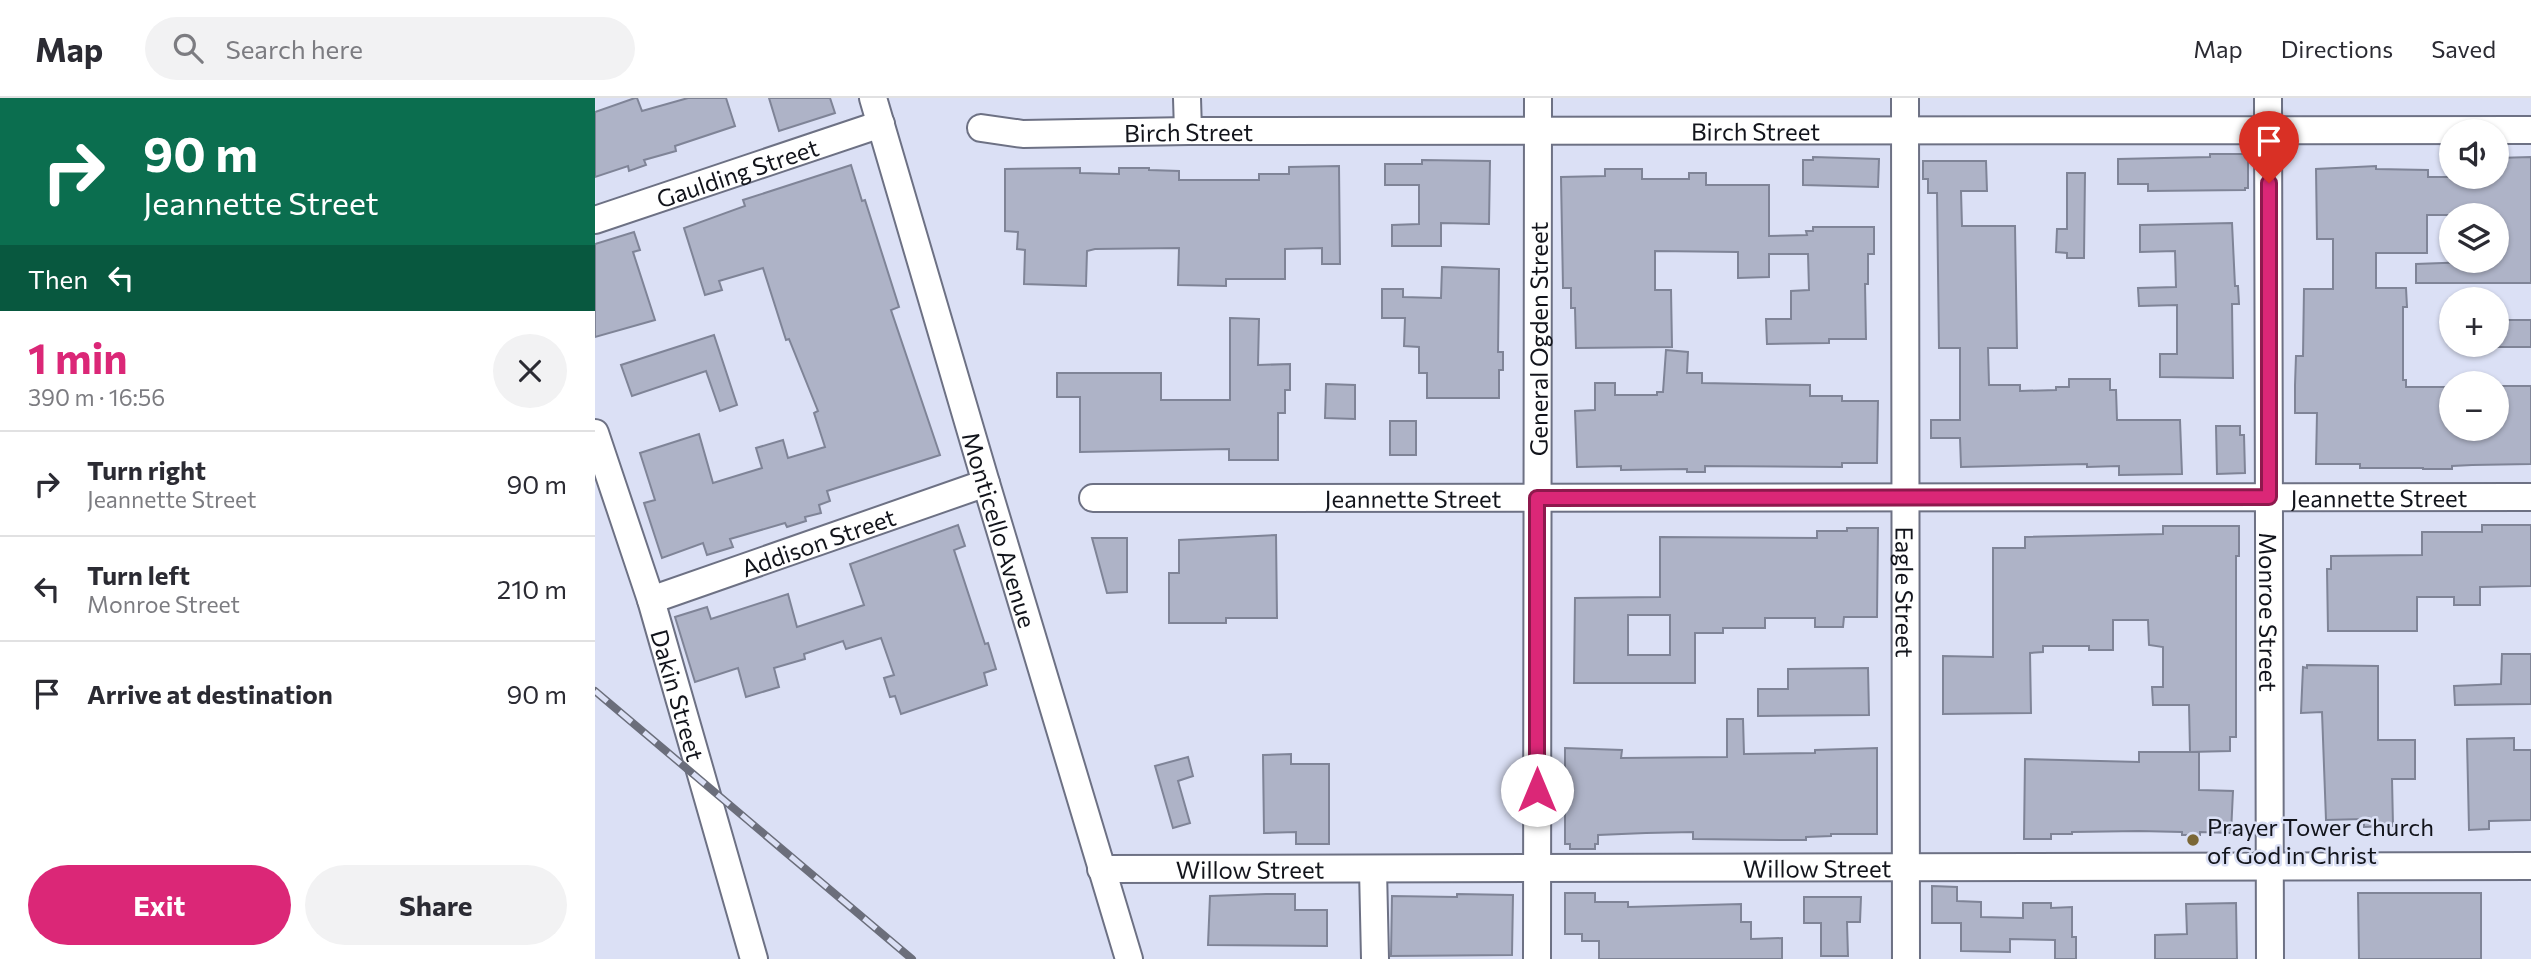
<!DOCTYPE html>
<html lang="en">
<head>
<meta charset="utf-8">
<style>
	body { margin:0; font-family:Commissioner,sans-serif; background:#f2f2f3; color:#2b2b33; height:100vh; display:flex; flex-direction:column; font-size:26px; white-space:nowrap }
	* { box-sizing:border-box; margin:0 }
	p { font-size:23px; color:#7c7c81 }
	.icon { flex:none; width:38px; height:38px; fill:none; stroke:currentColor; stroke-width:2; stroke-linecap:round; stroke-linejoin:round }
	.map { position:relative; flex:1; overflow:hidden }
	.side { display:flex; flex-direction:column; background:#fff; width:595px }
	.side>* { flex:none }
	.banner { background:#0b6e4f; color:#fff; overflow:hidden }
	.controls { position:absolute; left:1844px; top:21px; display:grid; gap:14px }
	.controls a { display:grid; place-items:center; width:70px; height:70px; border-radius:50%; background:#fff; box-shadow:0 2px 5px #0004; font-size:35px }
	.pin { position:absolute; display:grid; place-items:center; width:60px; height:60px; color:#fff; margin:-72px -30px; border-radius:50% 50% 50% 0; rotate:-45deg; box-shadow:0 0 7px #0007 }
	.pin .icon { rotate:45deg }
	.me { position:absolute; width:77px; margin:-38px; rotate:0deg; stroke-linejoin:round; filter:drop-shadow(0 0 5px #0008) }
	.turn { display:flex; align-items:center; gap:24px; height:147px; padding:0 28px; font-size:32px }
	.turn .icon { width:91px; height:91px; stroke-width:2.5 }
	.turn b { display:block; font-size:49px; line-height:60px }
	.then { display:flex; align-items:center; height:66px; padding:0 28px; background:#0003; gap:14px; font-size:26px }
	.round { display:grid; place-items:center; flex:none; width:74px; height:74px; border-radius:37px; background:#f2f2f3 }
	.overview { display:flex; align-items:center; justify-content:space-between; height:119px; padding:0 28px }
	h1 { font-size:42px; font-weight:700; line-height:52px; color:#db2777 }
	.action { display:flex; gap:14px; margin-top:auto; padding:14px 28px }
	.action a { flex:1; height:80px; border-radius:42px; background:#db2777; color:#fff; font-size:28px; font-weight:700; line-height:80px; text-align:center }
	.action a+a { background:#f2f2f3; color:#2b2b33 }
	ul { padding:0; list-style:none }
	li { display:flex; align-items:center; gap:21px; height:105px; padding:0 28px; border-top:2px solid #e1e1e2 }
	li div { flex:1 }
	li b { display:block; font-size:26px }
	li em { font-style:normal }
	header { display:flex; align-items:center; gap:42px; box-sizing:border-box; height:98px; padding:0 35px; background:#fff; border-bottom:2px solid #e1e1e2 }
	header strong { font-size:33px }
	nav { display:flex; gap:38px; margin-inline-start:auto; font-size:24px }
	.search { width:490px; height:63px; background:#f2f2f3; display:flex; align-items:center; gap:18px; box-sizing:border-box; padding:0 24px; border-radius:38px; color:#7c7c81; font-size:26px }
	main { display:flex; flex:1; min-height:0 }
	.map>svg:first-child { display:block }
</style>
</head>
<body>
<header>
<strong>Map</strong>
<div class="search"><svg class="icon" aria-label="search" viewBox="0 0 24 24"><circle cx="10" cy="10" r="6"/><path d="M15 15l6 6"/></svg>Search here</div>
<nav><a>Map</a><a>Directions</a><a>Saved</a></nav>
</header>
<main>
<section class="side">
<div class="banner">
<div class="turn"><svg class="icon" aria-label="right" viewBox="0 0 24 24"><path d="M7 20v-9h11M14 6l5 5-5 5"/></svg><div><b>90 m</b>Jeannette Street</div></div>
<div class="then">Then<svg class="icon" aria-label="left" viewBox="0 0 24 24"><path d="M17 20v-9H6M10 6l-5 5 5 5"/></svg></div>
</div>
<div class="overview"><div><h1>1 min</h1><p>390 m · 16:56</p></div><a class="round"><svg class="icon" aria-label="close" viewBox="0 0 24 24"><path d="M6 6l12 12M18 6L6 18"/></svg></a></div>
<ul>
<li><svg class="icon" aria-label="right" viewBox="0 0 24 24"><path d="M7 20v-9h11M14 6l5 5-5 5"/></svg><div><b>Turn right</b><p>Jeannette Street</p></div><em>90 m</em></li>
<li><svg class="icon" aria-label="left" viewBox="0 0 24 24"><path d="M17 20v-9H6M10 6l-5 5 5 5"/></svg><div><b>Turn left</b><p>Monroe Street</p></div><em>210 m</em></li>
<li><svg class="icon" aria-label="arrive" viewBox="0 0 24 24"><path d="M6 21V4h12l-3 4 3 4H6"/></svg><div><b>Arrive at destination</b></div><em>90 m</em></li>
</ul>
<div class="action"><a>Exit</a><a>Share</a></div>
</section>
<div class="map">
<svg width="1936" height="861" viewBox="0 0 1936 861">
	<rect width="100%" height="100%" fill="#dbe0f5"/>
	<!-- building -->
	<g fill="#aeb3c7" stroke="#7f8497" stroke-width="2" fill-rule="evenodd">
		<polygon points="40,0 42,0 47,13 93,0 131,0 140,28 80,48 81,53 49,62 51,67 34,73 33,68 0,79 0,14"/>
		<polygon points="174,0 235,0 240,15 184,33"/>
		<polygon points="1615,56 1653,56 1653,90 1650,90 1650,92 1553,93 1553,86 1523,86 1523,61 1615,59"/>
		<polygon points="1218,59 1284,61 1283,89 1208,87 1208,62 1218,62"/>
		<polygon points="1936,59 1936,185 1821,185 1821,166 1902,163 1902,117 1832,117 1832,155 1781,155 1781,190 1811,190 1812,209 1808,209 1808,282 1811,282 1811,289 1856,289 1856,331 1902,331 1902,288 1936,288 1936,366 1877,367 1857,368 1857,371 1828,371 1828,370 1765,370 1765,366 1721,366 1722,315 1700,315 1700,287 1701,258 1708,258 1709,191 1738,191 1738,141 1722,141 1721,71 1781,68 1781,71 1833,72 1833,79 1902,79 1902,60"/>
		<polygon points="827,62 895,63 894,126 846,125 846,148 797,148 797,127 824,126 824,87 790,87 790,66 827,66"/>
		<polygon points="1328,63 1391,63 1392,93 1366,93 1367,128 1420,128 1422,250 1393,250 1394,287 1425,287 1425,293 1461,292 1461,289 1474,289 1474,281 1515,281 1515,292 1521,292 1522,322 1585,322 1587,376 1524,377 1524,368 1492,369 1492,366 1366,369 1365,340 1336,340 1336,322 1365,322 1365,250 1344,250 1342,95 1333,95 1333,81 1328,81"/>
		<polygon points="256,67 267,103 270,102 304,209 296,212 345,357 232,393 235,403 224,407 226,415 210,419 211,423 192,429 190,425 135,441 138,449 112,457 108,445 67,460 49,405 60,402 45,355 104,336 118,385 167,370 161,350 188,342 193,360 230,349 219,315 223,313 194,241 191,242 168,170 124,183 127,192 110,197 89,130 150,108 148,102"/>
		<polygon points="744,68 745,166 727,166 727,150 690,151 690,181 631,181 631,188 583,187 584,150 500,151 492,153 491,188 429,186 430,152 422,151 423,134 410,133 410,71 485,70 485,75 524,76 524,70 554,70 554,72 584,73 584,82 664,82 664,76 694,76 694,69"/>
		<polygon points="1010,71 1047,71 1047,81 1094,81 1094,75 1111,75 1111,87 1174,87 1174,138 1212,137 1211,133 1218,133 1218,129 1279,129 1279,156 1273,156 1273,186 1270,186 1271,241 1234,241 1234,245 1172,246 1171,221 1196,221 1196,193 1214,192 1213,156 1174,156 1174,179 1143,180 1143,154 1060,153 1060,192 1076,192 1077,249 981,250 980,210 976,210 976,190 968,190 966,79 1010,78"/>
		<polygon points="1472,75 1490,75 1489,160 1472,160 1472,155 1461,154 1462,131 1472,131"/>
		<polygon points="1637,125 1640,188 1643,188 1644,206 1637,206 1638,280 1565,279 1565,256 1582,256 1582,207 1544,208 1543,190 1581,189 1580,153 1545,154 1545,127"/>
		<polygon points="39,134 45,152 38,154 60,222 0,239 0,146"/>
		<polygon points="847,169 904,171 903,254 908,254 908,272 904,272 904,300 832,300 832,275 824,275 824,249 809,248 810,220 787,220 787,191 808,191 808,199 846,200"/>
		<polygon points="635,220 664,221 663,267 695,266 695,292 690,292 690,315 683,315 683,362 634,362 634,351 485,354 485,299 462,299 462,275 566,275 566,302 635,302"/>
		<rect x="1902" y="222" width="34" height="27"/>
		<polygon points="119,237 142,307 125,313 111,273 37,298 26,267"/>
		<polygon points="1071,252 1093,254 1092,275 1107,275 1107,285 1215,287 1215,298 1247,298 1247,303 1283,303 1282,365 1247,365 1247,369 1110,368 1110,374 1092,374 1092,371 1026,372 1026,368 982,369 980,313 1000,312 1000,285 1020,285 1020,297 1062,297 1062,294 1068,294"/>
		<polygon points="731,286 760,287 760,321 730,320"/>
		<rect x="795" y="323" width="26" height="34"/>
		<polygon points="1621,328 1645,328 1645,337 1649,337 1650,375 1622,376"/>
		<polygon points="363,427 370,448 359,452 390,546 393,545 401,571 389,575 392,587 306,616 300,598 295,599 289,580 299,577 286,540 251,551 248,543 209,556 210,561 179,570 184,589 151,599 143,570 100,584 80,519 112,509 116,521 193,496 202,529 269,507 255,466"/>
		<polygon points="1887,427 1936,427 1936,488 1885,489 1885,507 1859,507 1859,499 1822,499 1822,533 1733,533 1732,471 1736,471 1736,458 1827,457 1827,434 1887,434"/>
		<polygon points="1568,428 1644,428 1644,458 1641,458 1641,639 1635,639 1635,653 1595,654 1594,607 1558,607 1557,589 1568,589 1568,549 1554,547 1553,522 1518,522 1518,552 1494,552 1494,548 1448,548 1448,554 1435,555 1436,615 1348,616 1348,558 1398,559 1398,450 1430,450 1430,439 1568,436"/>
		<path d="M1252,430H1283L1282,519H1249L1248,529H1220V520H1170V530H1128V535H1100V585H979L980,500L1065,499V439L1222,440V433H1252ZM1033,517H1075V557H1033Z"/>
		<polygon points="681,437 682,520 631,520 631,525 574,525 574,475 584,475 584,442"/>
		<polygon points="497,440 532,440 532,494 512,495"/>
		<polygon points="1907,556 1936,556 1936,606 1860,607 1859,588 1906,586"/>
		<polygon points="1712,567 1783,568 1783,642 1820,642 1820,681 1797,681 1798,728 1769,729 1769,721 1731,722 1727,614 1706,615 1708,569 1712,570"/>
		<polygon points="1273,570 1274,617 1163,618 1163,591 1193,591 1193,571"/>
		<polygon points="1132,621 1148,621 1149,656 1220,655 1220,652 1282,650 1282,736 1236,736 1236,738 1211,739 1211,742 1192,742 1098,741 1098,734 1051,735 1003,737 1003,746 1000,746 1000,751 975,751 975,746 970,746 970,650 1027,652 1026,660 1132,659"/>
		<polygon points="1919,640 1919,652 1936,652 1936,722 1894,723 1894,731 1874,732 1872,641"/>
		<polygon points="1544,654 1604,654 1604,692 1638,693 1636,735 1605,734 1605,737 1587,737 1587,734 1544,733 1477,734 1477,736 1456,736 1456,741 1429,741 1430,661 1544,664"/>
		<polygon points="696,656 696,666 734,666 734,746 701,746 701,734 669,735 668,657"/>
		<polygon points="593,659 598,678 583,683 595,725 578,730 560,668"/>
		<polygon points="1337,788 1362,789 1362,803 1386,804 1386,819 1428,820 1428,805 1456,805 1456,810 1477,809 1477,839 1481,839 1481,861 1460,861 1460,842 1415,841 1415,854 1366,853 1366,825 1337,825"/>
		<polygon points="970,795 1000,795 1000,804 1033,804 1033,809 1146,806 1146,824 1156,824 1156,841 1187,840 1187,861 1004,861 1004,843 987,843 987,836 970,836"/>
		<polygon points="1763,795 1886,795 1886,861 1764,861"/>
		<polygon points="671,796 700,796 700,812 732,812 732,848 613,847 615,798"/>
		<polygon points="862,796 918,797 917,857 796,858 797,798 862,799"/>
		<polygon points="1209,799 1266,799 1265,824 1252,824 1253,858 1226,858 1226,825 1209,825"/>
		<polygon points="1641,805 1642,861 1560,861 1560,837 1592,836 1591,806"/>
	</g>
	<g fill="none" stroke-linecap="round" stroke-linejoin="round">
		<!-- minor casing -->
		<g stroke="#6d7184" stroke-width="30">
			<g id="minor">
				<path id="s1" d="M278,0L391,385L534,861"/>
				<polyline points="592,0 593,33"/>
				<path id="s2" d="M1310,0L1311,861"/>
				<path id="s3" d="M1673,0L1675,861"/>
				<path id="s4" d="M386,30L428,36L593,33L1936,32"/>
				<path id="s5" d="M0,122L286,26"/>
				<path id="s6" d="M0,335L56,502L159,861"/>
				<path id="s7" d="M498,400L1936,399"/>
				<path id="s8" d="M56,502L391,385"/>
				<path id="s9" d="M506,771L1936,768"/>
				<polyline points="778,771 780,861"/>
				<path id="s10" d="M942,861L943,0"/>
			</g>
		</g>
		<!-- minor -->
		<use href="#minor" stroke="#fff" stroke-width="26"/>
		<!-- rail casing -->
		<g stroke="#6b6e7b" stroke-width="8">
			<polyline id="rail" points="0,593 317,861"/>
		</g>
		<!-- rail -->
		<use href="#rail" stroke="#dbe0f5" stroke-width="5" stroke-dasharray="16" stroke-linecap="butt"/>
	</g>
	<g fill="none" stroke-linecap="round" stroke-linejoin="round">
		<!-- route casing -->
		<g stroke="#8e194d" stroke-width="18">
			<polyline id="route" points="942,692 942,400 1674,399 1674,85"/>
		</g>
		<!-- route -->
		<use href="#route" stroke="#db2777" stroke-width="12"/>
	</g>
	<!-- markers -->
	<circle fill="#7b6736" stroke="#dbe0f5" stroke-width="2.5" cx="1598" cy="742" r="7"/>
	<g text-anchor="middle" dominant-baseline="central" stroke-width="5" stroke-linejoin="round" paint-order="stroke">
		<!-- street labels -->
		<g font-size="24" fill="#12141b" stroke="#dbe0f5">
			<text stroke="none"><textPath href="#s4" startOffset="208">Birch Street</textPath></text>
			<text stroke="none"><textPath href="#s4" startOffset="775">Birch Street</textPath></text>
			<text stroke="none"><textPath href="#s5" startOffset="150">Gaulding Street</textPath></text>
			<text stroke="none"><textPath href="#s10" startOffset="620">General Ogden Street</textPath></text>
			<text stroke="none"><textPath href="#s7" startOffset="1286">Jeannette Street</textPath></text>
			<text stroke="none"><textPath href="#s7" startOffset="320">Jeannette Street</textPath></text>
			<text stroke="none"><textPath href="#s1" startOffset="450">Monticello Avenue</textPath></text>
			<text stroke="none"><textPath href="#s8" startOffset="177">Addison Street</textPath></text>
			<text stroke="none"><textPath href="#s2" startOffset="494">Eagle Street</textPath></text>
			<text stroke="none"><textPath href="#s3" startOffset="514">Monroe Street</textPath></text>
			<text stroke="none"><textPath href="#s6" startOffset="275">Dakin Street</textPath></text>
			<text stroke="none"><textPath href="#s9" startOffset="149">Willow Street</textPath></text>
			<text stroke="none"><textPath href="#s9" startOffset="716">Willow Street</textPath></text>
		</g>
		<!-- poi labels -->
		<g font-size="24" fill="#12141b" stroke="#dbe0f5" text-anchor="start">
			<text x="1612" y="728">Prayer Tower Church<tspan x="1612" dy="28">of God in Christ</tspan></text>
		</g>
	</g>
</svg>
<div class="controls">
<a><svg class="icon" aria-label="sound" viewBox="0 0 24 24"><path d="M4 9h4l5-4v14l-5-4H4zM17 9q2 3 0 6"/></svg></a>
<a><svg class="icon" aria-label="layers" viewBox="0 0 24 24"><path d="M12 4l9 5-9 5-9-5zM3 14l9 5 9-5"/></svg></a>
<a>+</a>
<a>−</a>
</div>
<div class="pin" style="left:1674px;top:85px;background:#d93025"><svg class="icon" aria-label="arrive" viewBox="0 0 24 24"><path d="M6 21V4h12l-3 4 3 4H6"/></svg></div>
<svg class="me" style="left:942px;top:692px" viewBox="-20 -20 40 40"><circle r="19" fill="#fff"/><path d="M0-13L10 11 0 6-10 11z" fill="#db2777"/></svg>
</div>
</main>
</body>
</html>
